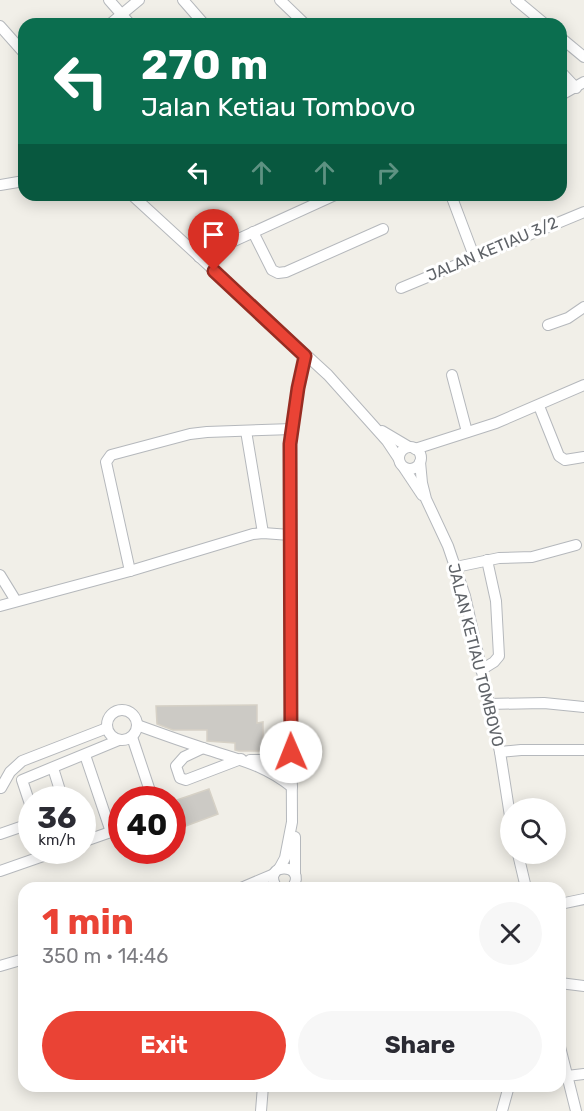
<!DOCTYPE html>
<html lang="en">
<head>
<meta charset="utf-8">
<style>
	body { margin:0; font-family:Rubik,sans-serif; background:#f7f7f7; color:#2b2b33; height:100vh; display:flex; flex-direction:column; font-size:22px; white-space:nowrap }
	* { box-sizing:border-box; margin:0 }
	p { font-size:20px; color:#7c7c81 }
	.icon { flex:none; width:33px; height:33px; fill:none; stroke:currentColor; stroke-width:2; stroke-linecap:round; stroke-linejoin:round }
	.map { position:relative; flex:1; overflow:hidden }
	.drawer { position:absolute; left:18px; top:882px; width:548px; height:210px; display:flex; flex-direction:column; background:#fff; border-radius:18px; box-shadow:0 3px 15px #0003 }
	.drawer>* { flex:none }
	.top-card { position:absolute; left:18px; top:18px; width:549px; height:183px; border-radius:18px; box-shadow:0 3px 15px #0003; background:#0b6e4f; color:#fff; overflow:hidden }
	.tools { position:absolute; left:500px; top:798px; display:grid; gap:12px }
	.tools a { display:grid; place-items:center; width:66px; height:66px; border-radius:50%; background:#fff; box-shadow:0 3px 15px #0003; font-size:30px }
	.speed { position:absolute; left:18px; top:786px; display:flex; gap:12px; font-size:30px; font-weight:700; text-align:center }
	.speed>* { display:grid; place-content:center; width:78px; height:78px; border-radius:50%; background:#fff; box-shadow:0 3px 15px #0003; line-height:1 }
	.speed small { font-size:15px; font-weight:400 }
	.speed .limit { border:9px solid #d22; background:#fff; color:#111 }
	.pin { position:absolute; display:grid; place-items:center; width:51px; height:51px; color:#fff; margin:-62px -26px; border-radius:50% 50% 50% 0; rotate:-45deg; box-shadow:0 0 6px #0007 }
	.pin .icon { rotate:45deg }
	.me { position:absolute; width:66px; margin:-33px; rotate:359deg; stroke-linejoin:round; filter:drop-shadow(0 0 4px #0008) }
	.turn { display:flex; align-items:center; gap:21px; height:126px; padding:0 24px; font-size:27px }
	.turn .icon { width:78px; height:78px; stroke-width:2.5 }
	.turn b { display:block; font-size:42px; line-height:51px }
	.lanes { display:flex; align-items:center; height:57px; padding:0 24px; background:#0003; justify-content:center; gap:30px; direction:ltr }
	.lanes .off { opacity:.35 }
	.round { display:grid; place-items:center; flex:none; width:63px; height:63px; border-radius:32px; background:#f7f7f7 }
	.summary { display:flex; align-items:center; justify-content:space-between; height:102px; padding:0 24px }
	h1 { font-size:36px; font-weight:700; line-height:45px; color:#ea4335 }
	.cta { display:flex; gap:12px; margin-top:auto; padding:12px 24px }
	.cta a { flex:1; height:69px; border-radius:36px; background:#ea4335; color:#fff; font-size:24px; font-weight:700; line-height:69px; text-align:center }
	.cta a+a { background:#f7f7f7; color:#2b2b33 }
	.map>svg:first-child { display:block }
</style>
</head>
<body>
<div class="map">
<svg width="584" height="1111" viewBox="0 0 584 1111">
	<rect width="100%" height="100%" fill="#f1efe8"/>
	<!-- building -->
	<g fill="#cccac5" stroke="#d6d1c6" stroke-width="1.5">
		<polygon points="257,705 257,723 263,722 263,751 239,751 235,750 235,743 207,741 207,730 173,730 157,724 156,706"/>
		<polygon points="209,789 218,814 183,827 174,801"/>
	</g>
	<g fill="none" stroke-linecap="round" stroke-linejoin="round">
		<!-- minor casing -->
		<g stroke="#b5b8bc" stroke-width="12">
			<g id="minor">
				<polyline points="109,0 130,24"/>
				<polyline points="183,0 204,24"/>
				<polyline points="280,0 305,24"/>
				<polyline points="516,0 545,24"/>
				<polyline points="110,24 139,0"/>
				<polyline points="0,26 24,53"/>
				<polyline points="561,38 584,57"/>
				<polyline points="561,72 576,88"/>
				<polyline points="561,95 584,82"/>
				<polyline points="0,185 24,181"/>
				<polyline points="132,195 328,375 387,441 399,459"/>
				<polyline points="451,195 474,256"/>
				<polyline points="253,232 272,270 278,273 286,272 383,229"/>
				<polyline points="199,257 335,195"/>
				<polyline points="401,288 584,212"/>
				<polyline points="548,325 568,318 584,307"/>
				<polyline points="452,375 467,432"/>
				<polyline points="539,406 559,456 565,460 584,457"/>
				<polyline points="246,431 263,533"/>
				<polyline points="382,431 409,447"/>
				<circle cx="410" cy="458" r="11"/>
				<polyline points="415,449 496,423 584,385"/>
				<polyline points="420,462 422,483 426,499 448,546 465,596 500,752 510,816"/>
				<polyline points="404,468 422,495"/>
				<polyline points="456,567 499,558 532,557 576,545"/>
				<polyline points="130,571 106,462 111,455 190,434 207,432 293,429"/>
				<polyline points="0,575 16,601"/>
				<polyline points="0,606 130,571 253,534 263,533 290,535"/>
				<polyline points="481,670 494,662 499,656 496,601 487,560"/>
				<polyline points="488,704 544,703 584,707"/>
				<circle cx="122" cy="725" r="15"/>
				<path d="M137,725C159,733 181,741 203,748C238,760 261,763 292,787"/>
				<polyline points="132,737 153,800"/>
				<polyline points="203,748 184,757 176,766 180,778 186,780 241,759"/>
				<polyline points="500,752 521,750 584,750"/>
				<polyline points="85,755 111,832"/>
				<polyline points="250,760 271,760 291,752"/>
				<polyline points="53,768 63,800"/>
				<polyline points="1,788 10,772 22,761 107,728"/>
				<polyline points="32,810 22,780 119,740"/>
				<polyline points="0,834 32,823"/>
				<polyline points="82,842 122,828"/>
				<polyline points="45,850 46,855 59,850"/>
				<polyline points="518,854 526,888"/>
				<polyline points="279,869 285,858 292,822 290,444 298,388 305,356"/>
				<polyline points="0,871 46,855"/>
				<polyline points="295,874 295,837"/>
				<polyline points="241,888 274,874"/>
				<path d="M277,888C259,861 310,863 292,888"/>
				<polyline points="560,904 584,899"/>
				<polyline points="0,966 24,959"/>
				<polyline points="560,983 584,986"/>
				<polyline points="560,1047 576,1111"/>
				<polyline points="567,1076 584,1074"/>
				<polyline points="261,1111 263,1086"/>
				<polyline points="502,1111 509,1086"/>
			</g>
		</g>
		<!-- minor -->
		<use href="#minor" stroke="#fff" stroke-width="10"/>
	</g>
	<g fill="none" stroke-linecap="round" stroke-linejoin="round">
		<!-- route casing -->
		<g stroke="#982c22" stroke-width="15">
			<polyline id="route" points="214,271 305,356 298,388 290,444 291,752"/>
		</g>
		<!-- route -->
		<use href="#route" stroke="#ea4335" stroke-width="10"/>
	</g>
	<g text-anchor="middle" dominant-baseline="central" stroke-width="6" stroke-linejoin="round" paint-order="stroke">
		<!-- street labels -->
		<g font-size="16" fill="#5f6368" stroke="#fff">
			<text transform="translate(492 249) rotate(-23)">JALAN KETIAU 3/2</text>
			<text transform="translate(476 655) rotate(76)">JALAN KETIAU TOMBOVO</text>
		</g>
	</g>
</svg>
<div class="tools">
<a><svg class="icon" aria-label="search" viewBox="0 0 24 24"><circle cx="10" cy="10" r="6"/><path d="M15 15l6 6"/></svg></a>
</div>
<div class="speed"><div>36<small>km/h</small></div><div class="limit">40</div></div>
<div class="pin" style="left:214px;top:271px;background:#d93025"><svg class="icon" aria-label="arrive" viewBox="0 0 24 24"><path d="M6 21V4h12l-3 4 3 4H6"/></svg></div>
<svg class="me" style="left:291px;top:752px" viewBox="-20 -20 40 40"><circle r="19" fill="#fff"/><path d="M0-13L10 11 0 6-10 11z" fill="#ea4335"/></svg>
<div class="top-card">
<div class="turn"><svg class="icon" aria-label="left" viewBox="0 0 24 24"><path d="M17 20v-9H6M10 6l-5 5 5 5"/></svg><div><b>270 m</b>Jalan Ketiau Tombovo</div></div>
<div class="lanes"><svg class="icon" aria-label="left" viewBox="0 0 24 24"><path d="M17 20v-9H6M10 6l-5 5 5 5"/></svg><svg class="icon off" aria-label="ahead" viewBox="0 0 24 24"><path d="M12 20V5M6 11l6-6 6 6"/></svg><svg class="icon off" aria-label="ahead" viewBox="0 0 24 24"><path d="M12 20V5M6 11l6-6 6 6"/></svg><svg class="icon off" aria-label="right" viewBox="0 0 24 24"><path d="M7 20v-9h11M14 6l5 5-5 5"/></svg></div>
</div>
<section class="drawer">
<div class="summary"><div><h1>1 min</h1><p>350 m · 14:46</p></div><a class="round"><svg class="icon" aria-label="close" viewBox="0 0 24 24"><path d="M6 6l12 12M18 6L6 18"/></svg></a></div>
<div class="cta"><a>Exit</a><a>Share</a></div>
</section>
</div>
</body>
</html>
